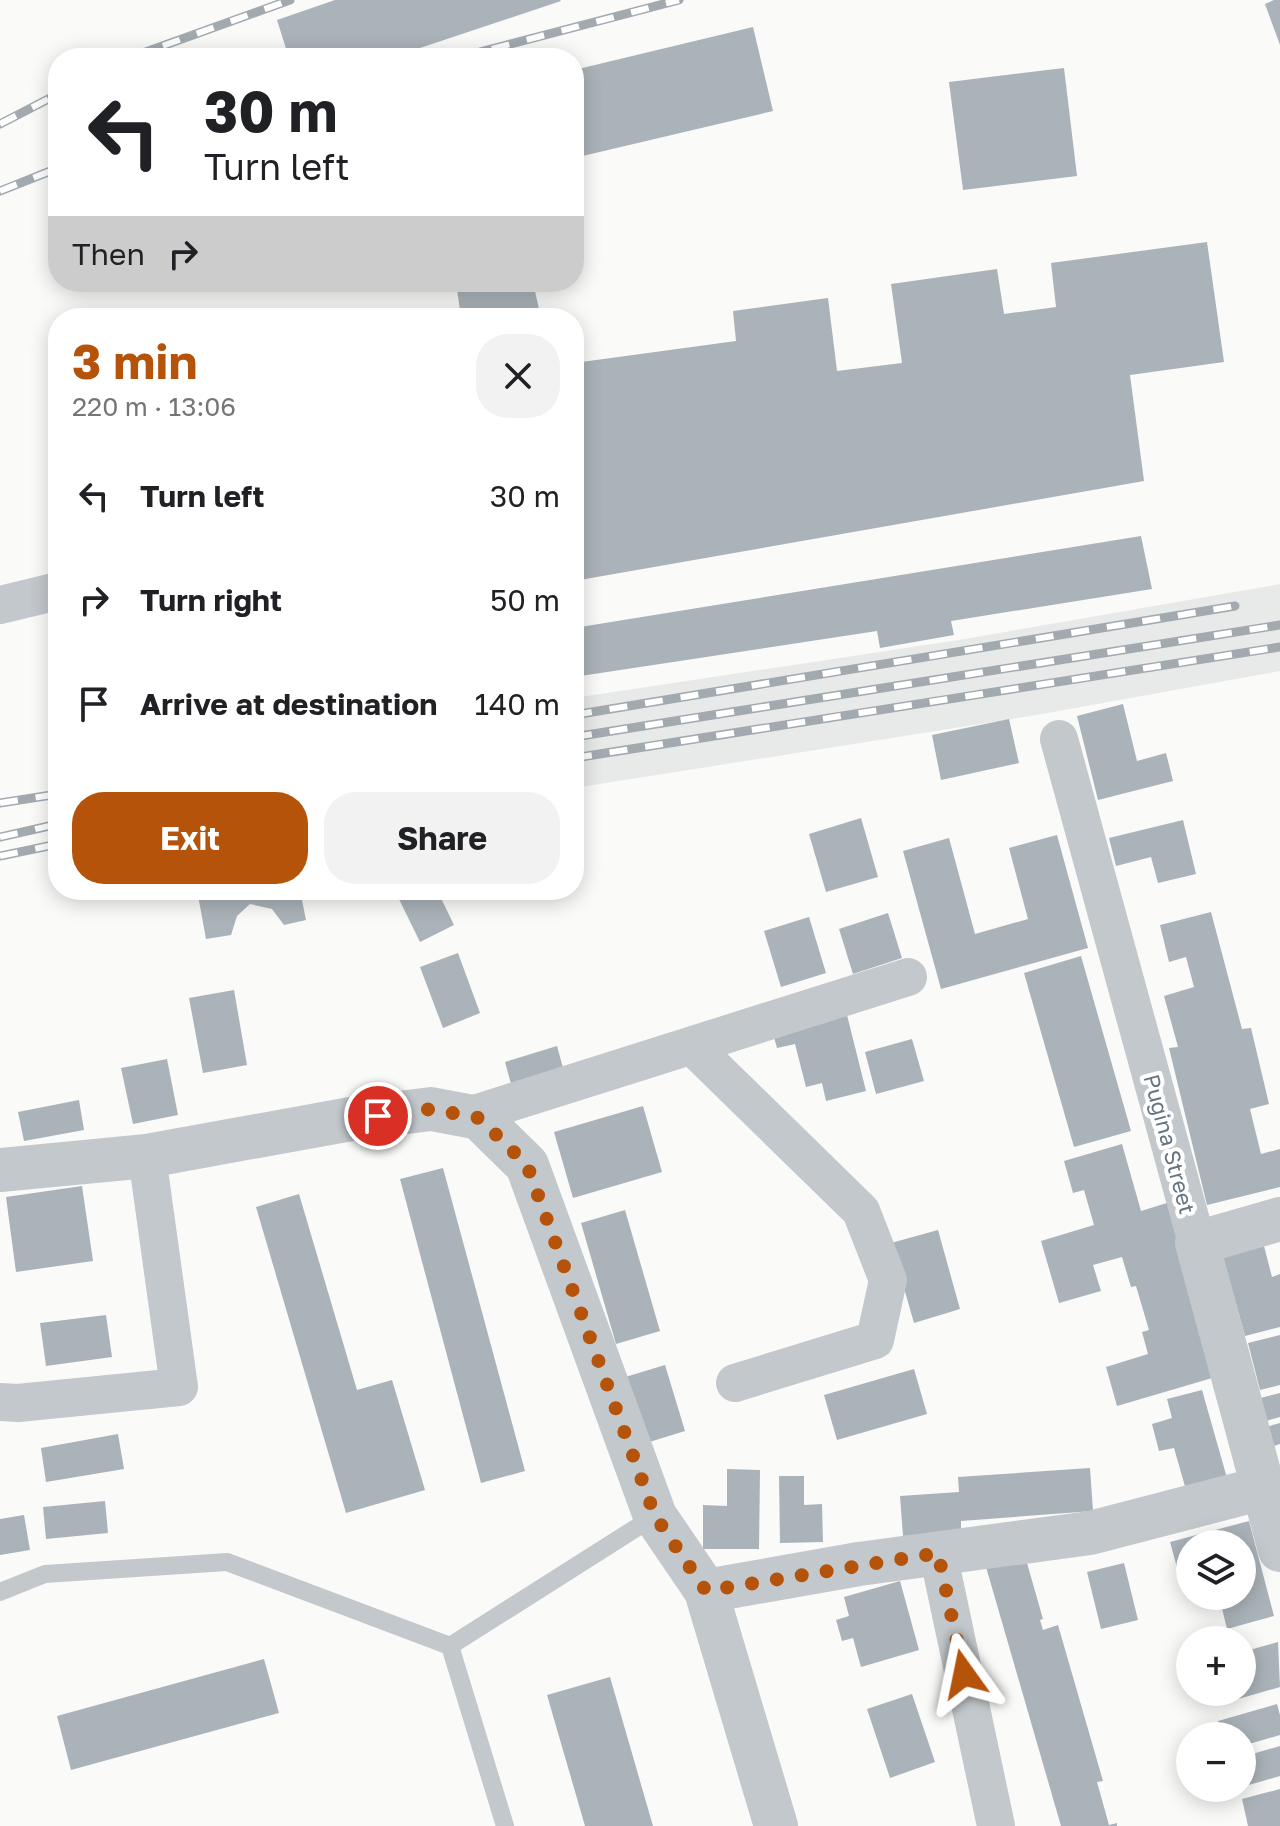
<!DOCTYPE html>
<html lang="en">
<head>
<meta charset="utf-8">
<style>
	body { margin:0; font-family:"Golos Text",sans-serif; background:#f2f2f2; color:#202124; height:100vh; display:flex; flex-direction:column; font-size:30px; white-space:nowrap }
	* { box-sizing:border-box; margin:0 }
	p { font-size:26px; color:#757577 }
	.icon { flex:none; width:44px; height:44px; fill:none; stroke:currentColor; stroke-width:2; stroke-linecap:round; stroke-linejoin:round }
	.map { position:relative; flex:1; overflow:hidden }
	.details { position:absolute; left:48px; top:308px; width:536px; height:592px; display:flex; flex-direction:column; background:#fff; border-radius:32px; box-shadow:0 4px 20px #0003 }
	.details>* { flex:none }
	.banner { position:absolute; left:48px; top:48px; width:536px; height:244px; border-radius:32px; box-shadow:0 4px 20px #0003; background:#fff; color:#202124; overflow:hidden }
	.controls { position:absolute; left:1176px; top:1530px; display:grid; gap:16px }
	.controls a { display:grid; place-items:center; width:80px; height:80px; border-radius:50%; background:#fff; box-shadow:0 4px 20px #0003; font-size:40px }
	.pin { position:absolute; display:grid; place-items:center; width:68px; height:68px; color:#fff; margin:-34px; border:4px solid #fff; border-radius:50%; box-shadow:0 2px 8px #0007 }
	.me { position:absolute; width:88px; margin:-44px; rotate:348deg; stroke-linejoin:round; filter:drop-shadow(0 0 6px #0008) }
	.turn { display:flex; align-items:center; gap:28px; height:168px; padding:0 24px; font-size:36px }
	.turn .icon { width:104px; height:104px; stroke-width:2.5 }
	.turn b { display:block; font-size:56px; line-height:68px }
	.then { display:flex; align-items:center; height:76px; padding:0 24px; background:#0003; gap:16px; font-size:30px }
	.round { display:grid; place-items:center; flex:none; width:84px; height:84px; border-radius:32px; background:#f2f2f2 }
	.headline { display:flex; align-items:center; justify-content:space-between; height:136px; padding:0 24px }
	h1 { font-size:48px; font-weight:700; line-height:60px; color:#b45309 }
	.button { display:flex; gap:16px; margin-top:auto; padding:16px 24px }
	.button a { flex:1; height:92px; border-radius:32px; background:#b45309; color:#fff; font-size:32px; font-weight:700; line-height:92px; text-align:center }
	.button a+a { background:#f2f2f2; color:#202124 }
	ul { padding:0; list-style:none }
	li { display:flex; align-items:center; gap:24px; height:104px; padding:0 24px }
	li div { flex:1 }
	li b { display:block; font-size:30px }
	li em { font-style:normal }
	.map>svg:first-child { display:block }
</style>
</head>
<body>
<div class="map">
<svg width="1280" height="1826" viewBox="0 0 1280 1826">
	<rect width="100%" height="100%" fill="#fafaf8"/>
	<!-- built -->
	<polygon fill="#e8e9e9" points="1280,584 1280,671 1031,716 574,788 574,698 965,639"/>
	<!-- building -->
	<g fill="#aab3b9">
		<polygon points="335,0 560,0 561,1 390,58 289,58 277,20"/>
		<polygon points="1274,0 1280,0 1280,45 1265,4"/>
		<polygon points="753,27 773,111 574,158 574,70"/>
		<polygon points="1064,68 1077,176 963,190 949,82"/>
		<polygon points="1207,242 1224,362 1130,375 1144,481 574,581 574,363 736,341 733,311 828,298 837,371 902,363 891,284 997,269 1004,314 1056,307 1051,263"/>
		<polygon points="456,282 533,282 541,318 461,318"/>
		<polygon points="1141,536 1152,589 951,621 954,635 880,648 877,631 574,677 574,628"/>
		<polygon points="1123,704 1137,761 1166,753 1173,781 1098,800 1077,716"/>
		<polygon points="1009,719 1019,763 941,780 932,735"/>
		<polygon points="861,818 878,877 826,892 809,834"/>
		<polygon points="1183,820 1196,874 1158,883 1151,857 1116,866 1109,838"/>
		<polygon points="1057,835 1088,948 941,989 903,851 949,838 975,934 1028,919 1009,848"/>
		<polygon points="197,890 300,890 306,920 284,925 272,909 250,904 237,916 231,935 206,939"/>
		<polygon points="401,890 437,890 454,925 420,942 396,893"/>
		<polygon points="1211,912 1242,1029 1251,1028 1269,1104 1250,1109 1261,1154 1280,1149 1280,1187 1207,1205 1169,1048 1178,1047 1164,996 1194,987 1186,957 1169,962 1160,925"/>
		<polygon points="888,913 902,958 853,974 839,929"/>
		<polygon points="809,917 826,973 781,987 764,931"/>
		<polygon points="458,953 480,1013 443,1028 420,967"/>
		<polygon points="1081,956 1131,1131 1074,1147 1024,973"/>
		<polygon points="234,990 247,1065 203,1073 189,998"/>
		<polygon points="846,1011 866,1091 826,1101 822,1083 806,1087 795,1044 777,1048 772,1030"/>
		<polygon points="912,1039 924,1081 876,1094 865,1052"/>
		<polygon points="557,1046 565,1075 513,1091 505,1062"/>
		<polygon points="167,1059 178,1115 133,1124 121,1068"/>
		<polygon points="79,1100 84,1130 24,1141 18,1112"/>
		<polygon points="643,1106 662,1172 573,1198 554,1132"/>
		<polygon points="1122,1144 1141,1211 1170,1202 1219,1376 1117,1406 1106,1367 1148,1354 1142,1332 1149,1330 1136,1286 1131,1287 1122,1257 1093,1265 1101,1291 1059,1303 1041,1241 1094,1225 1084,1190 1073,1193 1064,1161"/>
		<polygon points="443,1168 525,1471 481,1483 400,1179"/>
		<polygon points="82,1186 93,1261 16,1272 6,1197"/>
		<polygon points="299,1194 357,1390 392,1380 425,1490 346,1513 256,1207"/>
		<polygon points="625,1210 660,1331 616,1344 581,1223"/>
		<polygon points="938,1230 960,1309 914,1323 891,1243"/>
		<polygon points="1264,1246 1272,1277 1280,1274 1280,1327 1245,1336 1223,1257"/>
		<polygon points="106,1315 112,1357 46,1366 40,1323"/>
		<polygon points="1280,1335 1280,1385 1260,1390 1248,1343"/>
		<polygon points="665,1365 685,1431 643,1444 622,1378"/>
		<polygon points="914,1369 927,1414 837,1440 824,1395"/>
		<polygon points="1202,1390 1227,1478 1186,1490 1174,1448 1159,1451 1152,1424 1172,1418 1167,1399"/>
		<polygon points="1280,1393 1280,1417 1259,1423 1253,1400"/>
		<polygon points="1280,1423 1280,1444 1271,1447 1266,1427"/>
		<polygon points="118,1434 124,1469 46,1482 41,1448"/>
		<polygon points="1090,1468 1093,1511 961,1521 961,1533 903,1536 900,1496 959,1492 958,1477"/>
		<polygon points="727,1469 760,1470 759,1549 703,1549 703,1505 727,1506"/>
		<polygon points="779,1476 804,1476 804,1505 822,1504 823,1542 780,1543"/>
		<polygon points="105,1501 108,1533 46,1539 43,1507"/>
		<polygon points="24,1515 30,1550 0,1555 0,1519"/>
		<polygon points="1249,1521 1274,1616 1227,1629 1219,1596 1242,1596 1242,1544 1190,1544 1190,1587 1183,1589 1170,1542"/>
		<polygon points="1025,1556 1043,1619 1040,1620 1043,1630 1058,1625 1103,1781 1097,1782 1109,1825 1117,1823 1117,1826 1061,1826 986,1567"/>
		<polygon points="1124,1563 1138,1620 1101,1629 1087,1572"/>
		<polygon points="900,1581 919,1650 861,1667 853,1638 842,1641 836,1620 849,1616 844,1597"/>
		<polygon points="1278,1642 1280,1687 1221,1704 1217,1692 1242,1692 1242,1652"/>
		<polygon points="264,1659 279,1713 71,1770 57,1716"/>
		<polygon points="610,1677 653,1826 585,1826 547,1695"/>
		<polygon points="912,1694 935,1762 890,1778 867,1709"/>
		<polygon points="1277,1704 1280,1715 1280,1735 1242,1746 1242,1736 1223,1736 1218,1721"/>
		<polygon points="1280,1746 1280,1776 1242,1787 1242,1757"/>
		<polygon points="1280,1789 1280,1826 1248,1826 1242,1799"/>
	</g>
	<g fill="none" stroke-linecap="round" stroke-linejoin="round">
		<!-- service -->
		<g stroke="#c3c8cc" stroke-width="18">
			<polyline points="0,1592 45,1574 227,1562 450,1646"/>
			<polyline points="505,1826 450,1646 655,1516"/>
		</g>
		<!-- minor -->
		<g stroke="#c3c8cc" stroke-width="38">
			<polyline points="0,605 58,591"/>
			<polyline points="1059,739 1197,1243"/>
			<polyline points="692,1046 861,1211 888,1280 875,1340 735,1383"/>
			<polyline points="468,1116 908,977"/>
			<polyline points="0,1402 18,1403 179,1387 147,1156"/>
			<polyline points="938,1553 996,1826"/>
		</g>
		<!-- tertiary -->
		<g stroke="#c3c8cc" stroke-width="44">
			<polyline points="0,1170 147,1156 351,1119 431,1109 479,1118 527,1165 655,1516 706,1591 776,1826"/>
			<polyline points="1280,1219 1197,1243 1280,1550"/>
			<polyline points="706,1591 859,1564 1090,1533 1263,1488"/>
		</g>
		<!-- rail casing -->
		<g stroke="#a2aab0" stroke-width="9">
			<g id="rail">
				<polyline points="129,58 290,0"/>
				<polyline points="457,58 679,0"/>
				<polyline points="0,124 58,94"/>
				<polyline points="0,191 58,168"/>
				<polyline points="574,715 1235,606"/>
				<polyline points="574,737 1280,625"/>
				<polyline points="574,758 1280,647"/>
				<polyline points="0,803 58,794"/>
				<polyline points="0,837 58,824"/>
				<polyline points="0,856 58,844"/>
			</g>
		</g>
		<!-- rail -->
		<use href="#rail" stroke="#fff" stroke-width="6" stroke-dasharray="18" stroke-linecap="butt"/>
	</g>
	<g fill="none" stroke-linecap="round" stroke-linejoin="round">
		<!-- route -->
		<polyline stroke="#b45309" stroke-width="14" stroke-dasharray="0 25.2" points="378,1116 431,1109 479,1118 527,1165 655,1516 706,1591 938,1553 964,1674"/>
	</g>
	<g text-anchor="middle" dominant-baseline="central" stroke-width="8" stroke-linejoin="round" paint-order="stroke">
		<!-- street labels -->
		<g font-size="22" fill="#657683" stroke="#fff">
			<text transform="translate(1170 1144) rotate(75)">Pugina Street</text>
		</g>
	</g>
</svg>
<div class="controls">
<a><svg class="icon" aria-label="layers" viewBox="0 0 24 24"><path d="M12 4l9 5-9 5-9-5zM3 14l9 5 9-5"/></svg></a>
<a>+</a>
<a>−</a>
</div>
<div class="pin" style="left:378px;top:1116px;background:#d93025"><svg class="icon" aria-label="arrive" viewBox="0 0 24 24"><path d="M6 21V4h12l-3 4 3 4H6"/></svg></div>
<svg class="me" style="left:964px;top:1674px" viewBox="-20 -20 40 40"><path d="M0-17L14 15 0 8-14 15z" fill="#b45309" stroke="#fff" stroke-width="4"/></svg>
<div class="banner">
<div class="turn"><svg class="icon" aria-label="left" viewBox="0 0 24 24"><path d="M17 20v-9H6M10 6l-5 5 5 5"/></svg><div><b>30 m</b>Turn left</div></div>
<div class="then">Then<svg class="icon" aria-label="right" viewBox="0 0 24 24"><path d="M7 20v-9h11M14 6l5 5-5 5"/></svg></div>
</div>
<section class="details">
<div class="headline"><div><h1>3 min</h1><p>220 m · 13:06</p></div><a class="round"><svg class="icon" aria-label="close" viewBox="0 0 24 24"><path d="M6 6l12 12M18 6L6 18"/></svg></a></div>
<ul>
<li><svg class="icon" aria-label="left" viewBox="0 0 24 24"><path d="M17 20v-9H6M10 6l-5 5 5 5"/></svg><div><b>Turn left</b></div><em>30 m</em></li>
<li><svg class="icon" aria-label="right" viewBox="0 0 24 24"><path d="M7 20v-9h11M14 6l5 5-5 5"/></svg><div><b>Turn right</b></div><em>50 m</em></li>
<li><svg class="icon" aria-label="arrive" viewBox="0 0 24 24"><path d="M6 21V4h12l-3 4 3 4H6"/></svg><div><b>Arrive at destination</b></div><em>140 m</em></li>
</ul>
<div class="button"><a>Exit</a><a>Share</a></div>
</section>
</div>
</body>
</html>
